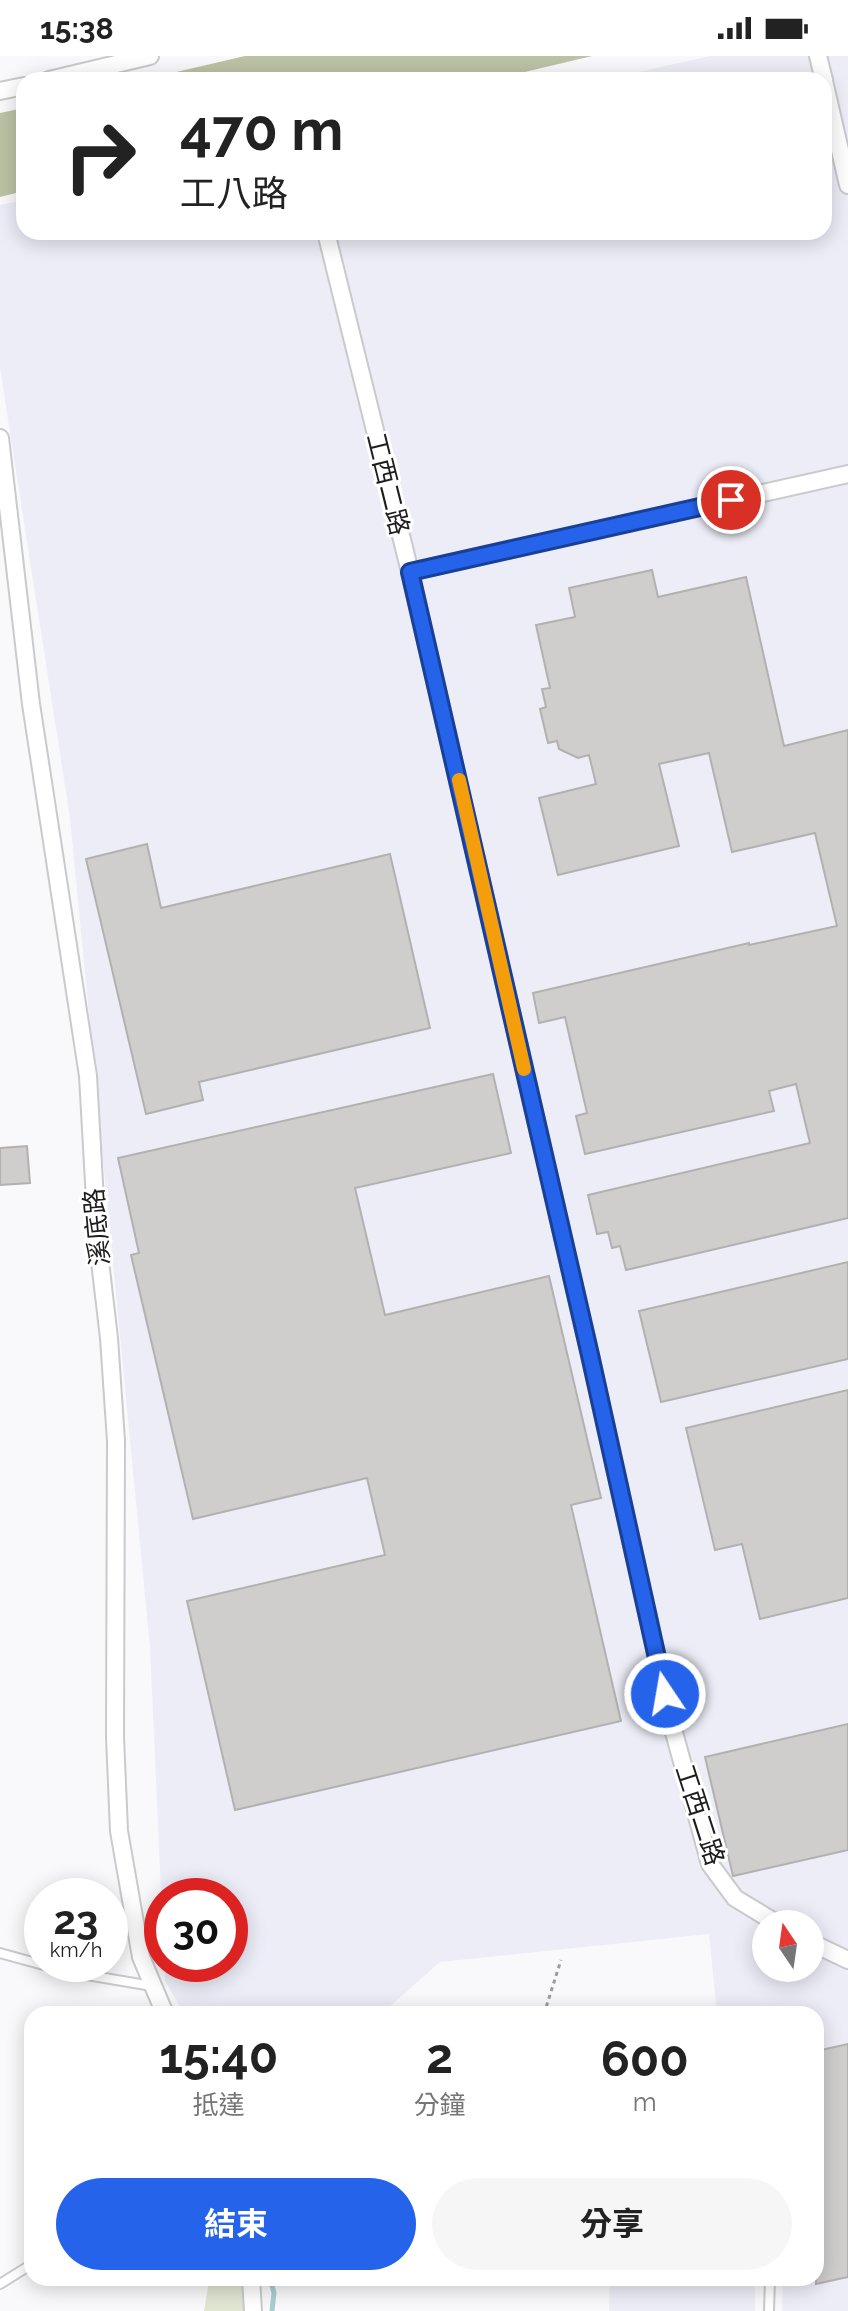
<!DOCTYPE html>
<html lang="zh-TW">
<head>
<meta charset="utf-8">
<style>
	body { margin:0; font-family:Raleway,"Noto Sans TC",sans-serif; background:#f6f6f6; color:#222; height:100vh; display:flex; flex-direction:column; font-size:30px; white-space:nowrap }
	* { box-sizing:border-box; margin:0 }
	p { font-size:26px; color:#767676 }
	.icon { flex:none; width:44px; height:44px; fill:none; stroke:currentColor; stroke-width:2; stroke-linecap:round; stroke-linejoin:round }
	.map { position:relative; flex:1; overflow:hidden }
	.details { position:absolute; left:24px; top:1950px; width:800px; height:280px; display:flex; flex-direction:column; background:#fff; border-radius:24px; box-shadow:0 4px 20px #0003 }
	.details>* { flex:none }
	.top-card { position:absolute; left:16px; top:16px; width:816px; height:168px; border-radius:24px; box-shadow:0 4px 20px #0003; background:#fff; color:#222; overflow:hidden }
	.needle { width:52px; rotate:347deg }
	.buttons { position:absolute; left:752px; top:1854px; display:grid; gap:16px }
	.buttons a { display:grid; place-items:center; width:72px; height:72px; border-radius:50%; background:#fff; box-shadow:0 4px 20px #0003; font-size:40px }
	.speed { position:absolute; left:24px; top:1822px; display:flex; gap:16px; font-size:40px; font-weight:700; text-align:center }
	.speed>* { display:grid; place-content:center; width:104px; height:104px; border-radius:50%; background:#fff; box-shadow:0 4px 20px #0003; line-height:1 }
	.speed small { font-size:20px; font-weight:400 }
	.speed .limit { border:12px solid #d22; background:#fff; color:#111 }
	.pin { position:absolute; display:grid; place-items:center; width:68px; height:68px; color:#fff; margin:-34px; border:4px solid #fff; border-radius:50%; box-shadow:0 2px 8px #0007 }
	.me { position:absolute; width:88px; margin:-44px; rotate:348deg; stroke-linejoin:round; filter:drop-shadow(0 0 6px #0008) }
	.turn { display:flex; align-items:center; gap:28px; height:168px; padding:0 32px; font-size:36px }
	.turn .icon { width:104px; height:104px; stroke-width:2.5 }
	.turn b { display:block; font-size:56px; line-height:68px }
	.eta { display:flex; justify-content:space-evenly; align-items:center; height:136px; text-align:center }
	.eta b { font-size:48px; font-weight:700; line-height:56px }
	.action { display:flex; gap:16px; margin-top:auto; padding:16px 32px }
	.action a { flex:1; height:92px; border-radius:48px; background:#2563eb; color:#fff; font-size:32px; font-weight:700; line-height:92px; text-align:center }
	.action a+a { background:#f6f6f6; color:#222 }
	.status { display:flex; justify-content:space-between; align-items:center; height:56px; padding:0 40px; background:#fff; direction:ltr }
	.status svg { height:22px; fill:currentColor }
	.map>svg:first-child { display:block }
</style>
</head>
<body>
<div class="status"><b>15:38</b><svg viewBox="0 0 49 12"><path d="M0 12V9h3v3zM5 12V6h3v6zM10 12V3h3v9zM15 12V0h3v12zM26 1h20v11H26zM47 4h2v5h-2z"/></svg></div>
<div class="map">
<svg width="848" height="2255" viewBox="0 0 848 2255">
	<rect width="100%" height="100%" fill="#f9f9fb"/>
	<!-- built -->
	<g fill="#ecedf7" fill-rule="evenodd">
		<path d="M710,0H848V2255H782L783,2222H816V1958H717L709,1878L440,1906L381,1958H184L165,1925L164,1908H230V1840H162V1859L150,1591L70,762L0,312V149L24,144V176H824V24H603ZM766,1868H810V1912H766Z"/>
		<polygon points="610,2222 755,2222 755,2255 609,2255"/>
	</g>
	<!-- green -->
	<polygon fill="#e0e6d2" points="209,2225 245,2225 245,2255 204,2255"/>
	<!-- forest -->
	<g fill="#bbc3a5">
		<polygon points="245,0 592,0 491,24 142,24"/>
		<polygon points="24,52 24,135 0,141 0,57"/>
	</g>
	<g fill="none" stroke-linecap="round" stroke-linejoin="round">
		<!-- stream -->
		<polyline stroke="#a7cfd3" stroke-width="5" points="270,2222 274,2237 272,2255"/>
	</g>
	<!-- building -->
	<g fill="#cfcecc" stroke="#b3b1b0" stroke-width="2">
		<polygon points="652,514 658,541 746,521 784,690 848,674 848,1162 626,1214 620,1190 612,1192 608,1176 597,1178 588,1139 810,1087 796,1028 769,1035 774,1055 585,1098 576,1060 587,1057 565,961 539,967 533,937 749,887 749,889 837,870 815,777 732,796 709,697 659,708 679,790 558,819 539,742 596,728 589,699 578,702 559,693 557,685 548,687 540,653 546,651 542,633 550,632 536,569 575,561 569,532"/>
		<polygon points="147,788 161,852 390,798 430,972 199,1026 203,1044 146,1058 86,803"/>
		<polygon points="493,1018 511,1097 355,1132 385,1259 549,1220 601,1442 571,1449 621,1665 235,1754 187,1545 385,1499 367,1422 193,1463 131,1199 139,1197 118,1102"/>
		<polygon points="27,1090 30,1127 0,1129 0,1092"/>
		<polygon points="848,1206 848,1303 661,1346 639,1255"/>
		<polygon points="848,1334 848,1542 760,1563 742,1488 715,1494 686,1372"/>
		<polygon points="848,1668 848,1794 733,1820 705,1701"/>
		<polygon points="848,1988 848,2221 816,2228 816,2128 819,2127 816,2115 816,1995"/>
	</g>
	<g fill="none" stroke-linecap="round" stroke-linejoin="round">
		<!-- lane casing -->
		<g stroke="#c9cacc" stroke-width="12">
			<g id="lane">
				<polyline points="0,1897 69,1916 152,1930"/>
				<polyline points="0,2228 32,2208"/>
				<polyline points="769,2255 770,2222"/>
			</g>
		</g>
		<!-- street casing -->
		<g stroke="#c9cacc" stroke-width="20">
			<g id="street">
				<polyline points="818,0 824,24"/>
				<polyline points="49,24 150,0"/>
				<polyline points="824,25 848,129"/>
				<polyline points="0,35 24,30"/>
				<polyline points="326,176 410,516 590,1299 672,1669 710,1808 735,1842 778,1868"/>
				<polyline points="0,382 31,648 88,1020 97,1180 109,1282 116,1385 115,1681 119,1775 141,1901 165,1958"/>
				<polyline points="410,516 848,418"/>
				<polyline points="810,1886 848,1904"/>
				<polyline points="251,2222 253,2255"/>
			</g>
		</g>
		<!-- path -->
		<polyline stroke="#9d9d9f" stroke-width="3" stroke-dasharray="4 4" stroke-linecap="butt" points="544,1958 561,1904"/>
		<!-- lane -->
		<use href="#lane" stroke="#fff" stroke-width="8"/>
		<!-- street -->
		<use href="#street" stroke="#fff" stroke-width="16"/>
	</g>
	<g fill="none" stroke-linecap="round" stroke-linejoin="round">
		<!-- route casing -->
		<g stroke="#184099" stroke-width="20">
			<polyline id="route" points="665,1638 590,1299 410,516 731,444"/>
		</g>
		<!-- route -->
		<use href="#route" stroke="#2563eb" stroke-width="14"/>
		<!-- slow -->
		<polyline stroke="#f59e0b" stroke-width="14" points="459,724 524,1013"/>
	</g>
	<g text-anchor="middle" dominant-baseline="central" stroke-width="6" stroke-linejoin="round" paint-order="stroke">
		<!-- street labels -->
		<g font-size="26" fill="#1d1d1e" stroke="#fff">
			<text transform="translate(388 428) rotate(76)">工西二路</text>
			<text transform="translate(97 1171) rotate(-95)">溪底路</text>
			<text transform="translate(700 1759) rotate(72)">工西二路</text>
		</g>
	</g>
</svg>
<div class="buttons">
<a><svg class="needle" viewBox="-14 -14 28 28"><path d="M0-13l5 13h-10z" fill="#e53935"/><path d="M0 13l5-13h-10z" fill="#767676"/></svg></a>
</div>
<div class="speed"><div>23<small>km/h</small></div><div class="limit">30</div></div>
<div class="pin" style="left:731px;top:444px;background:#d93025"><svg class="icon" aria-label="arrive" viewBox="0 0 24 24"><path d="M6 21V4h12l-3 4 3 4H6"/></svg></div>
<svg class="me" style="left:665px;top:1638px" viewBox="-20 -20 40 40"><circle r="17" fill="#2563eb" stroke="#fff" stroke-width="3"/><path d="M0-11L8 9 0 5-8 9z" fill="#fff"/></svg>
<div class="top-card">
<div class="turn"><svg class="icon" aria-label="right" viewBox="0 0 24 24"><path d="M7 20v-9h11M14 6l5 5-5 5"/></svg><div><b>470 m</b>工八路</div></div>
</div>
<section class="details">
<div class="eta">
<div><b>15:40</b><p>抵達</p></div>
<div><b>2</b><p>分鐘</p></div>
<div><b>600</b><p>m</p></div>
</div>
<div class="action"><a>結束</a><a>分享</a></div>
</section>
</div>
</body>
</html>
